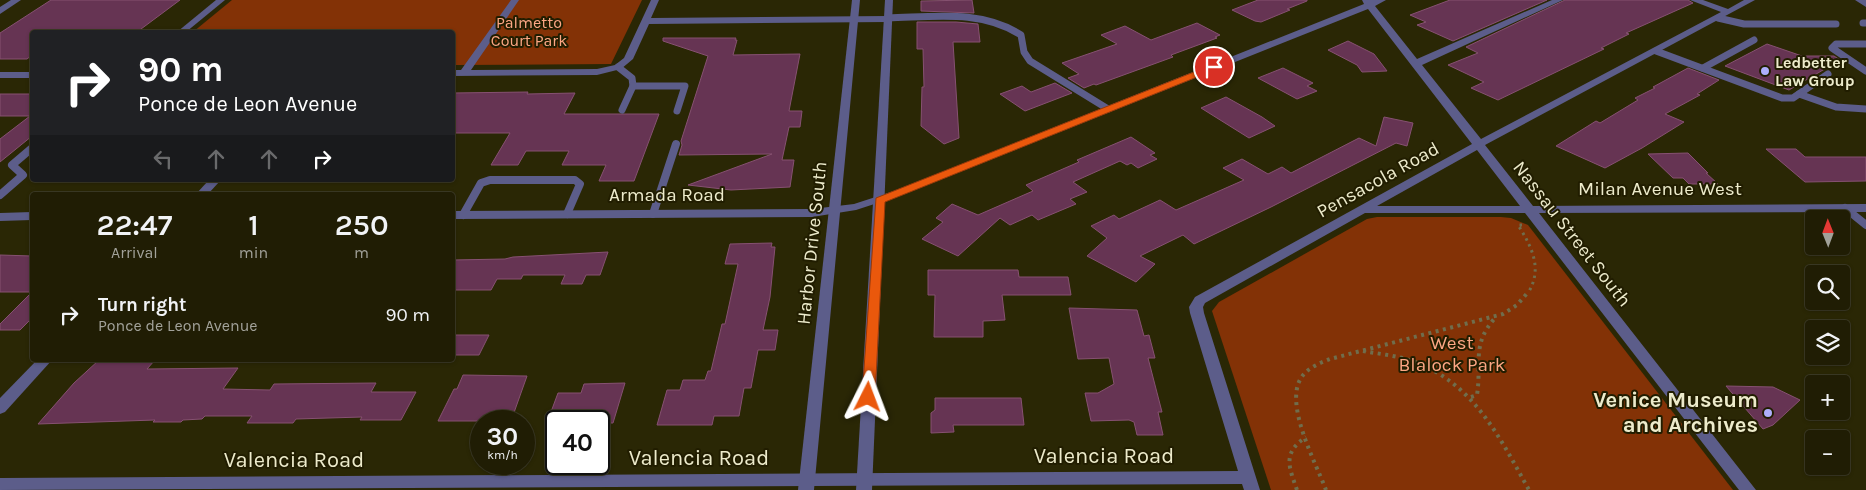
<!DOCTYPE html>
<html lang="en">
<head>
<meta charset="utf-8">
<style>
	body { margin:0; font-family:Karla,sans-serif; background:#2d2a13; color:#f1f3f6; height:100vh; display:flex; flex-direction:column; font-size:19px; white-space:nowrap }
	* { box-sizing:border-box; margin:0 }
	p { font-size:16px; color:#a2a29a }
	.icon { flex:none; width:28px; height:28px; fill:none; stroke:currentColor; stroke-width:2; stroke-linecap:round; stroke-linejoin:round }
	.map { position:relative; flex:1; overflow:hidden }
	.panel { position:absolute; left:30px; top:192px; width:425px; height:170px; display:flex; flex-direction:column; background:#201d04; border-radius:5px; box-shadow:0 1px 4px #0004,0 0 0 1px #3d3b26 }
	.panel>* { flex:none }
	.top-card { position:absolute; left:30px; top:30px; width:425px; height:152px; border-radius:5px; box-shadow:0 1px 4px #0004,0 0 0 1px #3d3b26; background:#202124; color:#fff; overflow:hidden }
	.needle { width:32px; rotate:359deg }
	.buttons { position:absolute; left:1805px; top:210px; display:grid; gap:10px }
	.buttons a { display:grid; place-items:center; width:45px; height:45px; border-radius:5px; background:#201d04; box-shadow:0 1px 4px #0004,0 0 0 1px #3d3b26; font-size:25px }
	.speed { position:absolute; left:470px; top:410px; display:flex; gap:10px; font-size:25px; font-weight:700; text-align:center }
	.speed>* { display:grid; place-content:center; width:65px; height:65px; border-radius:50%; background:#201d04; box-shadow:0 1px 4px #0004,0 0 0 1px #3d3b26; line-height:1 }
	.speed small { font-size:12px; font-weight:400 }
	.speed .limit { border:2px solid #111; border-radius:8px; background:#fff; color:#111 }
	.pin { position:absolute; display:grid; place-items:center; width:42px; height:42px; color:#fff; margin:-21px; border:2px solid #fff; border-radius:50%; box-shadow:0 1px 5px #0007 }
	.me { position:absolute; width:55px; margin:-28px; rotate:3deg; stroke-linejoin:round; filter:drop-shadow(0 0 4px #0008) }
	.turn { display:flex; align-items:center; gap:18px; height:105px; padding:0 25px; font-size:22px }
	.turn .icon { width:65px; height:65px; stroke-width:2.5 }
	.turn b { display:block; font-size:35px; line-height:42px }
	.lanes { display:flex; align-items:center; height:48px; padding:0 25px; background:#0003; justify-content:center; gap:25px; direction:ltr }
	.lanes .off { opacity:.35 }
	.eta { display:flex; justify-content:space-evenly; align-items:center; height:85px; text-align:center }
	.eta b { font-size:30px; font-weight:600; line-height:35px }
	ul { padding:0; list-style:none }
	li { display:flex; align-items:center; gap:15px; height:75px; padding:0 25px }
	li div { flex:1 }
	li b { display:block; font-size:19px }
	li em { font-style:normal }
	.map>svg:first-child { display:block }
</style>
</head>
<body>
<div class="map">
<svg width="1866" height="490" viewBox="0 0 1866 490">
	<rect width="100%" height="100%" fill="#2a2705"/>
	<!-- green -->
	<g fill="#833206">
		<polygon points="232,0 642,0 611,64 453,65 452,32 193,32"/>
		<polygon points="1377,217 1501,217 1511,218 1528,225 1733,490 1271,490 1212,311 1219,302 1367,219"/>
	</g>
	<!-- building -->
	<g fill="#663453" stroke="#865171">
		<polygon points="51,0 180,0 137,32 32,32 32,55 27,59 0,59 0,33"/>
		<polygon points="972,0 974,13 921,11 921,1"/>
		<polygon points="1258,0 1307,0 1307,1 1287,9 1290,10 1261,22 1255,21 1232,10"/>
		<polygon points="1450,0 1547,0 1453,41 1417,25 1426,22 1410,15"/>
		<polygon points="1565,0 1688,0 1693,3 1626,33 1629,34 1601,48 1604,49 1498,100 1471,88 1484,82 1448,65 1478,53 1466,47"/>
		<polygon points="917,22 956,22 978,24 980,42 953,42 959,138 944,144 921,126 922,87 924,87 923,49 917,49"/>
		<polygon points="1197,23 1220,35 1215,37 1217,38 1171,55 1173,57 1096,85 1094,84 1084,88 1068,78 1079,74 1062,63 1117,44 1101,35 1125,26 1151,40"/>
		<polygon points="663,38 736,38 735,40 737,40 733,55 800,54 789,111 802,111 800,127 789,127 782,160 794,160 790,187 731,190 688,185 772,154 679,155 682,145 681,141 708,56 663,41"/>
		<polygon points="1348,41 1374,54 1387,71 1362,72 1357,65 1328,50"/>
		<polygon points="1767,44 1802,56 1834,56 1840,60 1789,90 1725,66"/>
		<polygon points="1283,68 1313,83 1307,86 1317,91 1297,99 1258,78"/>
		<polygon points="1688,68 1719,80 1697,94 1700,95 1665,114 1684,122 1642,148 1605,168 1556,146 1596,121 1600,123 1638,100 1635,98 1655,88 1653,87"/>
		<polygon points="1055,83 1072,93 1025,111 1000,94 1022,86 1031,92"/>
		<polygon points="528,92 527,94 575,93 564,114 659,114 634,181 599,181 606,165 562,165 569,151 526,151 518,165 491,165 510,133 452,133 452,93"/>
		<polygon points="0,94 32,94 32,136 0,162 0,139 30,116 0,116"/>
		<polygon points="1226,97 1262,117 1275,126 1249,138 1201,108"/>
		<polygon points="1384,117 1413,123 1407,146 1396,143 1271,207 1194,244 1183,235 1140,256 1155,264 1136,282 1087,256 1107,238 1091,226 1114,215 1119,219 1160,200 1176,210 1244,180 1223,168 1242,159 1268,174 1282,167 1291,173 1359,138 1376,146"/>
		<polygon points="1131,137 1155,153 1150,155 1157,159 1138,168 1131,163 1127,165 1120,161 1073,182 1087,192 1070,199 1076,204 1038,220 1032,215 1010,225 1000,218 958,256 922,239 943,222 936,218 952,204 978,215 1033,191 1026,185 1079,162 1077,160"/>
		<polygon points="1766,149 1796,149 1805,157 1866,157 1866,181 1805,182"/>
		<polygon points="1688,153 1708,173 1706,173 1718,184 1689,184 1683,178 1673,178 1648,154"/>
		<polygon points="772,243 771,247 775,247 770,297 763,330 778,330 775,350 758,350 751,388 744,388 739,416 714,416 712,425 657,425 667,390 680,390 683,380 705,380 708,371 711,371 722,324 725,324 738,264 725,264 730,244"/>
		<polygon points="608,252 600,275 586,275 582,284 561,284 565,275 523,275 521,279 497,279 491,290 452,290 452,260 505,259 513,257"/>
		<polygon points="0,255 32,256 32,292 0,292"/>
		<polygon points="928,270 1018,270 1019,277 1068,277 1071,295 1002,295 1005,320 983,321 983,337 934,337 935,295 928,295"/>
		<polygon points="32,292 32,318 20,330 0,330 0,324"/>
		<polygon points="1069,308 1137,310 1144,336 1149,335 1155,358 1148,358 1162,412 1158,412 1163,435 1137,435 1134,422 1129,420 1091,421 1085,393 1098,393 1114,384 1109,358 1078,359"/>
		<polygon points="456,335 489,335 479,355 452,355 452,342"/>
		<polygon points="99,360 155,360 147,369 238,368 223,389 270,390 274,384 376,383 371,392 416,392 401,420 360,420 362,417 296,419 293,423 247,423 252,416 205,416 202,419 183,420 181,422 153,422 155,420 38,424 74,383"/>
		<polygon points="463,375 527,376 511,421 438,421 454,389 457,389"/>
		<polygon points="625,383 613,423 599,423 599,421 582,420 548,420 558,393 581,393 584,384"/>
		<polygon points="1726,386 1773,387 1800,400 1773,425 1763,429"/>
		<polygon points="935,398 1021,398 1024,425 953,425 954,432 931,433 931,413 935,410"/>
	</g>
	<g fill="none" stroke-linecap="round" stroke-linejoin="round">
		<!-- path-far1 -->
		<path stroke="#706d4c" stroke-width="3" stroke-dasharray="2.5 4" stroke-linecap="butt" d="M1522,225H1518C1532,247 1543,269 1528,293"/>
		<!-- path -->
		<g stroke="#706d4c" stroke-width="4" stroke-dasharray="3 4.5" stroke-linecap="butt">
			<path d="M1363,351C1380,354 1399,356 1415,362C1474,384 1500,438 1529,490"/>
			<path d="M1471,397L1477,395C1482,363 1471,345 1495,318"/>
			<path d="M1297,490C1289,467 1282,453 1306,437"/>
			<path d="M1326,490C1316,463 1284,405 1301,378C1307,368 1320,363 1330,359L1503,314L1517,305L1529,291"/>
		</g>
		<!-- service-far1 -->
		<g stroke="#5c5d8a" stroke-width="7">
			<path d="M888,18C933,17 981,9 1021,35L1024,52L1030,61L1108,109"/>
			<polyline points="1718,18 1744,24 1836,24"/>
			<polyline points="1863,23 1866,23"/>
			<polyline points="1866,44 1836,44 1832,48 1866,71"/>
			<polyline points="1656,51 1782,98 1793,98 1828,74"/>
			<polyline points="618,67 632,78 633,86 685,86 677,111"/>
			<polyline points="1703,68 1754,40"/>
			<polyline points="1799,94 1836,107 1866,109"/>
			<polyline points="622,110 633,86"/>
		</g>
		<!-- service -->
		<g stroke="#5c5d8a" stroke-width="8">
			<polyline points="0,195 23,175 12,165 32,148"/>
			<polyline points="1845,208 1866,225"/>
			<polyline points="653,214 676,144"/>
			<polyline points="463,215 481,183 490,180 575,180 580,184 567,214"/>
		</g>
		<!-- minor -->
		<g fill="#5c5d8a" fill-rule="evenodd">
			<polygon points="11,0 21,0 0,14 0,7"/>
			<polygon points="216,0 225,0 186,32 177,32"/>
			<polygon points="511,0 519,0 471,70 597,69 615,65 624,58 651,0 659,0 651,18 888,16 893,19 888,22 649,24 633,59 621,69 597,75 452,76 452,70 461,70"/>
			<path d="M1362,0H1386L1375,6L1417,59L1552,0H1563L1422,65L1481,139L1721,12L1690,0H1703L1728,9L1744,0H1755L1485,145L1533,206L1866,204V212L1539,213L1756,490H1739L1525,213H1365L1205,303L1203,307L1204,313L1260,490H1244L1242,484L0,490V478L1238,471L1190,313L1189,307L1195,297L1472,144L1368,9L902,195L856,210L812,217L452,219V211L812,209L854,204L894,191L1364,4ZM1477,150L1520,206H1377Z"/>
			<polygon points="1855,0 1866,0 1866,7"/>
			<rect x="0" y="72" width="32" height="6"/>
			<polygon points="209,180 221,180 207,195 195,195"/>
			<polygon points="32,212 32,220 0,221 0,213"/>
			<polygon points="37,360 52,360 5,412 0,414 0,398"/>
		</g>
		<!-- tertiary -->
		<g fill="#5c5d8a" fill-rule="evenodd">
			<polygon points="852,0 860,0 814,490 798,490"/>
			<polygon points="885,0 893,0 872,490 856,490"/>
		</g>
	</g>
	<!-- route -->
	<polygon fill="#ea580c" stroke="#983908" points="1214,64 1217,65 1217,69 885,202 875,397 873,400 864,400 862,397 876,198"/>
	<!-- markers -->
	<g fill="#aeaefb" stroke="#211d00" stroke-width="2">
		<circle cx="1765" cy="71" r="5"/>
		<circle cx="1768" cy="413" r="5"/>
	</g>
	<g text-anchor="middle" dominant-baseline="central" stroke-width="4" stroke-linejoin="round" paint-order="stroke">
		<!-- far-park labels -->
		<g font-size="16" fill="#fda784" stroke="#211d00">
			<text x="529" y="22">Palmetto<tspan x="529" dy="18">Court Park</tspan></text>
		</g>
		<!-- far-poi labels -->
		<g font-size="16" font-weight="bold" fill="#edebcb" stroke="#211d00" text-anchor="start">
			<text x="1775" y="62">Ledbetter<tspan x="1775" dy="18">Law Group</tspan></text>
		</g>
		<!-- street labels -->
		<g font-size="19" fill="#edebcb" stroke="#211d00">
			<text transform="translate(1378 180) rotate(-29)">Pensacola Road</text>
			<text x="1660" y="189">Milan Avenue West</text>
			<text x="667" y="195">Armada Road</text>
			<text transform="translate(1572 234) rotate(52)">Nassau Street South</text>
			<text transform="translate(812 243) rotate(-84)">Harbor Drive South</text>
		</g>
		<!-- park labels -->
		<g font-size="19" fill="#fda784" stroke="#211d00">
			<text x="1452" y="343">West<tspan x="1452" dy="22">Blalock Park</tspan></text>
		</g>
		<!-- near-poi labels -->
		<g font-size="22" font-weight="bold" fill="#edebcb" stroke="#211d00" text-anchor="end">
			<text x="1758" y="400">Venice Museum<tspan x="1758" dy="25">and Archives</tspan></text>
		</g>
		<!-- near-street labels -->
		<g font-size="22" fill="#edebcb" stroke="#211d00">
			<text x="1104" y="456">Valencia Road</text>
			<text x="699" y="458">Valencia Road</text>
			<text x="294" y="460">Valencia Road</text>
		</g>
	</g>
</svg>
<div class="buttons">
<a><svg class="needle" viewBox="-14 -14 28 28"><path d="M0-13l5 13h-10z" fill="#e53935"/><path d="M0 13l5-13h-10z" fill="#a2a29a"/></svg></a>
<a><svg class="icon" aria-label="search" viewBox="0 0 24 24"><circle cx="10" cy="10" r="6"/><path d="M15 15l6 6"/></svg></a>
<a><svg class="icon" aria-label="layers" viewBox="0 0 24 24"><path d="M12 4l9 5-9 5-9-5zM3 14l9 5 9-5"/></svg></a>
<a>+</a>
<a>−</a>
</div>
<div class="speed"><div>30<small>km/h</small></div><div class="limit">40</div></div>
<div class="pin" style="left:1214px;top:67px;background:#d93025"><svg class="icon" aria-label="arrive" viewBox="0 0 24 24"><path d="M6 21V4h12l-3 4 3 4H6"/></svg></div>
<svg class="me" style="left:868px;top:397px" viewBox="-20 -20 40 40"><path d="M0-17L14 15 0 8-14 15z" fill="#ea580c" stroke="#fff" stroke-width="4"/></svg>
<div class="top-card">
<div class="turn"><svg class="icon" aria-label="right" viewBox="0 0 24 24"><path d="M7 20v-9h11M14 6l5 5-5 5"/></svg><div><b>90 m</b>Ponce de Leon Avenue</div></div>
<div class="lanes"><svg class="icon off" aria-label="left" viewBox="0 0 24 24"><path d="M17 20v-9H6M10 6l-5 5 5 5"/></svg><svg class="icon off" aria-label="ahead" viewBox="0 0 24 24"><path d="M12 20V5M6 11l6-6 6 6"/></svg><svg class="icon off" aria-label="ahead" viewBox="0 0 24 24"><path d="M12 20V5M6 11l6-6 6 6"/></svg><svg class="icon" aria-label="right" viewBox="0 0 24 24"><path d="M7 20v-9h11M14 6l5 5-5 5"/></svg></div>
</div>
<section class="panel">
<div class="eta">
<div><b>22:47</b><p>Arrival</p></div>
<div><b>1</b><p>min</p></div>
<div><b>250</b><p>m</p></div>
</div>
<ul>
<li><svg class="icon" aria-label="right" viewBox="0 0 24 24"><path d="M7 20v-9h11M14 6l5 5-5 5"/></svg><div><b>Turn right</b><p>Ponce de Leon Avenue</p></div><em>90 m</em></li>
</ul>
</section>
</div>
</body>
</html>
